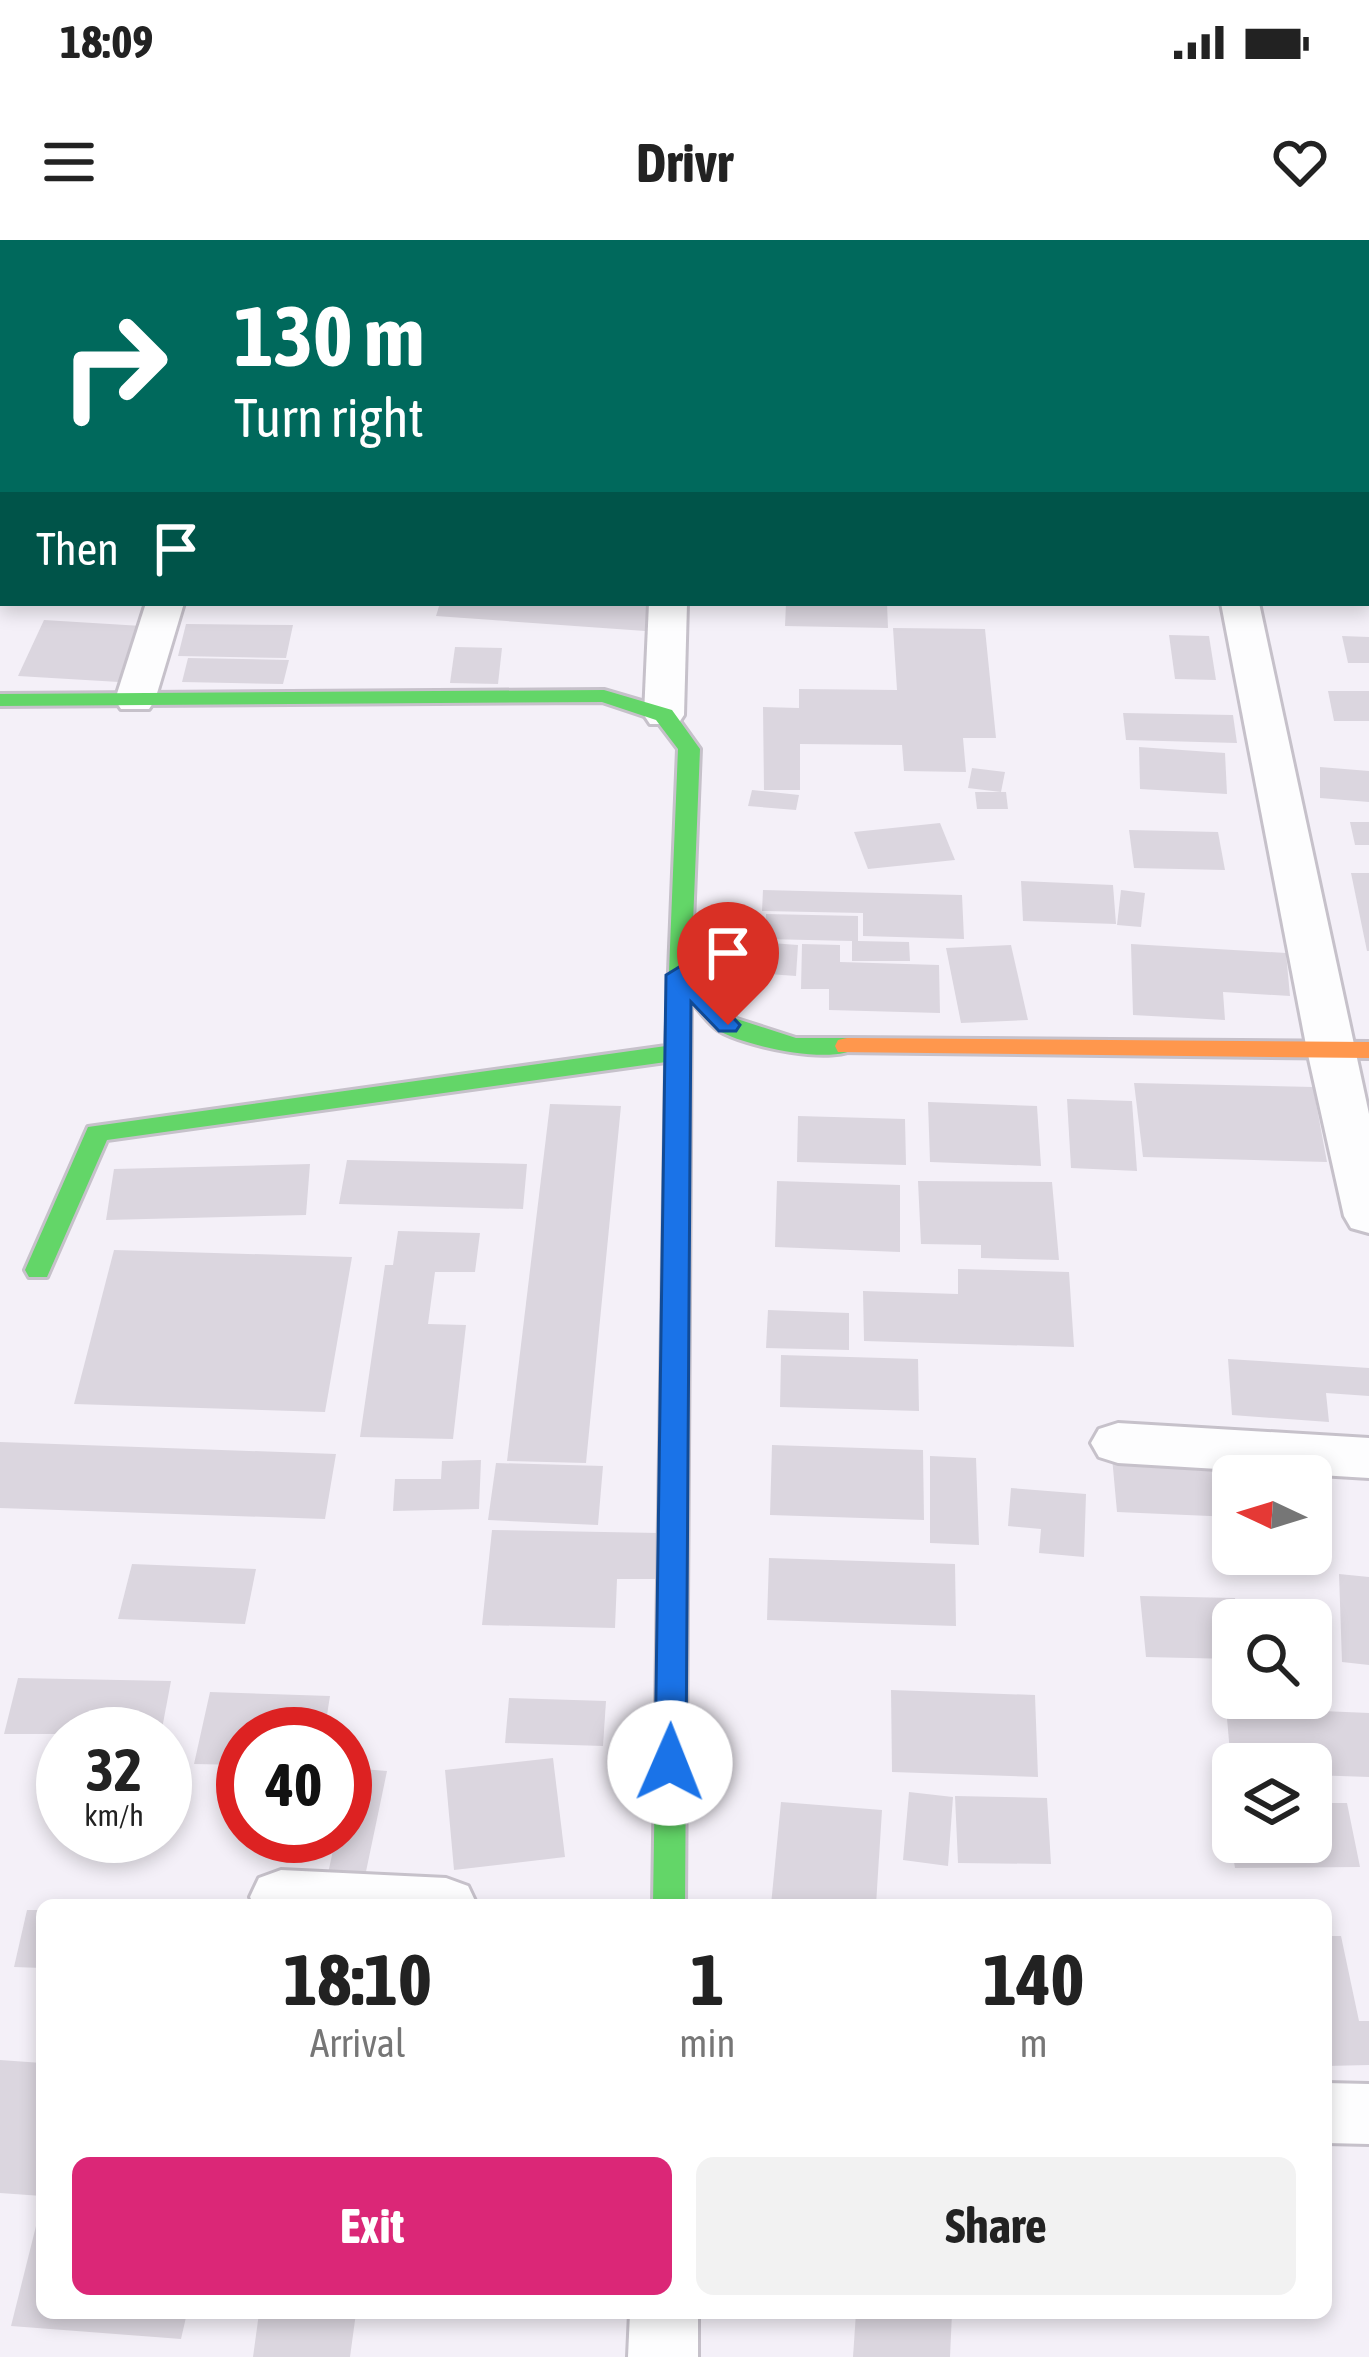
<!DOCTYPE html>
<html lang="en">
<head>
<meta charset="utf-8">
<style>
	body { margin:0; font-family:"Asap Condensed",sans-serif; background:#f2f2f2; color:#222; height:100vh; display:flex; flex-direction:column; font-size:45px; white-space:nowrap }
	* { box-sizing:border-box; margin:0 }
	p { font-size:39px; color:#767676 }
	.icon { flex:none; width:66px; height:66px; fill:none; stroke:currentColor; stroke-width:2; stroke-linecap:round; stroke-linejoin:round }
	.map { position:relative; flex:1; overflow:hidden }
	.sheet { position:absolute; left:36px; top:1659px; width:1296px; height:420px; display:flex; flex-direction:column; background:#fff; border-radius:18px; box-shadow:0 6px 18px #0003 }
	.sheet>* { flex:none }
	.guide { position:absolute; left:0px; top:0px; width:1371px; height:366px; box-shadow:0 6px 18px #0003; background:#00695c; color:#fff; overflow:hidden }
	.needle { width:78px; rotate:274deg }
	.controls { position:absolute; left:1212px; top:1215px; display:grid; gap:24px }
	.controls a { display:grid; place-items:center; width:120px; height:120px; border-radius:18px; background:#fff; box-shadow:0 6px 18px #0003; font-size:60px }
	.speed { position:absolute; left:36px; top:1467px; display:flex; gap:24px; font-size:60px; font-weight:700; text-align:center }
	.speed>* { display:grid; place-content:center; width:156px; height:156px; border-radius:50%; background:#fff; box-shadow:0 6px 18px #0003; line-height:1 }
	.speed small { font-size:30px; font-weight:400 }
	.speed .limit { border:18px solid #d22; background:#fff; color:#111 }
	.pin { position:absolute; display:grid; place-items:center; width:102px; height:102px; color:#fff; margin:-123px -51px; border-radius:50% 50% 50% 0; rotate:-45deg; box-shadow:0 0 12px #0007 }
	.pin .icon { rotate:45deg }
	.me { position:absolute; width:132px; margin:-66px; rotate:1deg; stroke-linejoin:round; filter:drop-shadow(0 0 9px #0008) }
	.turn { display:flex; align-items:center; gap:42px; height:252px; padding:0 36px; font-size:54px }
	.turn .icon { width:156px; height:156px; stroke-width:2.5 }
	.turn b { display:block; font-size:84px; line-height:102px }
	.then { display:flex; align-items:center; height:114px; padding:0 36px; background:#0003; gap:24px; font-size:45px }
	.eta { display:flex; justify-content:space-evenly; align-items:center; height:204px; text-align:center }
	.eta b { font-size:72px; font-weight:700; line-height:84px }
	.button { display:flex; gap:24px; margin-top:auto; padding:24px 36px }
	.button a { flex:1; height:138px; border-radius:18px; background:#db2777; color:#fff; font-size:48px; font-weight:700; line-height:138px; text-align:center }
	.button a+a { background:#f2f2f2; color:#222 }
	.status { display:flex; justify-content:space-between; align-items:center; height:84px; padding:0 60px; background:#fff; direction:ltr }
	.status svg { height:33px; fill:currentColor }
	header { display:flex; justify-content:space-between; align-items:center; height:156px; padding:0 36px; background:#fff; font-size:54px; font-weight:700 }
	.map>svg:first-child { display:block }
</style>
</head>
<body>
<div class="status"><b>18:09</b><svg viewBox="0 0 49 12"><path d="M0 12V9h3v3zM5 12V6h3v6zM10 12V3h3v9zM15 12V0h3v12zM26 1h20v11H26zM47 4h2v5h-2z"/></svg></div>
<header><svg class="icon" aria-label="menu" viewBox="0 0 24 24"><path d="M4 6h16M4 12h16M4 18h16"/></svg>Drivr<svg class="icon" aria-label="heart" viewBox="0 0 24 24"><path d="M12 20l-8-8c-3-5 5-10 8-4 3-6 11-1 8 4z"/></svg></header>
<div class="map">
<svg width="1369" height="2117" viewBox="0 0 1369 2117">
	<rect width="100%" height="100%" fill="#f4f0f8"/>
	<!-- building -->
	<g fill="#dbd6df">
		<polygon points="440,363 652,363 645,391 436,376"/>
		<polygon points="786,363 887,363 888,388 785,386"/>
		<polygon points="44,380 142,386 119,442 18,436"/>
		<polygon points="186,384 293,385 286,418 178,416"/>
		<polygon points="893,388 985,389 996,498 963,498 966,532 904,531 902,505 800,504 800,550 764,550 763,467 799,468 799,449 897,450"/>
		<polygon points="1169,395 1209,396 1216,440 1175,439"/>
		<polygon points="1342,396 1369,397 1369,423 1348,423"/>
		<polygon points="455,407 502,408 498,444 450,443"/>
		<polygon points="188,418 289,420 283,444 182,442"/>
		<polygon points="1328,451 1369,451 1369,481 1334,481"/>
		<polygon points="1123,473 1233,475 1237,503 1126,500"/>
		<polygon points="1139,507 1225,513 1227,554 1140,549"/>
		<polygon points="1320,527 1369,531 1369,562 1320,558"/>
		<polygon points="972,528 1005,532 1001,552 968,548"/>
		<polygon points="752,550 799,555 796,570 748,566"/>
		<polygon points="975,552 1006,552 1008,569 977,569"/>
		<polygon points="1350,582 1369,582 1369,605 1355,605"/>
		<polygon points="940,583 955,620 868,629 854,592"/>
		<polygon points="1129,590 1218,592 1225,630 1134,628"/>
		<polygon points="1351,633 1369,633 1369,711 1367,711"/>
		<polygon points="1021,641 1113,645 1116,684 1023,681"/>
		<polygon points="763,650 962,655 964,699 863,696 863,673 762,671"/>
		<polygon points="1121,650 1145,653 1141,687 1117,685"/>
		<polygon points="766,674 858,676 858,701 909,702 910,721 852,721 852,701 765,699"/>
		<polygon points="771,703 798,705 796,736 768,734"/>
		<polygon points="802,704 840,705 840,722 939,725 940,773 829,770 829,749 801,749"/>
		<polygon points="1131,704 1286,713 1290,756 1223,752 1225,780 1133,775"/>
		<polygon points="1011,705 1028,780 961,783 946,708"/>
		<polygon points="1134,843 1313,847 1327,922 1143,917"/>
		<polygon points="1067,859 1132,861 1137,931 1071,928"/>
		<polygon points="928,862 1037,866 1041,926 930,922"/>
		<polygon points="550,864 621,866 586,1223 507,1221"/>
		<polygon points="798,876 905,879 906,925 797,922"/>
		<polygon points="347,920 527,924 523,969 339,964"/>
		<polygon points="310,924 306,975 106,980 114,929"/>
		<polygon points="777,941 900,945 900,1012 775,1007"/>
		<polygon points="918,941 1052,942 1059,1020 981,1018 981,1005 921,1004"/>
		<polygon points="398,991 480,993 475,1032 435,1032 428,1084 466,1085 453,1199 360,1197 385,1025 393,1025"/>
		<polygon points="114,1010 352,1017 325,1172 74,1164"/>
		<polygon points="958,1029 1069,1032 1074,1107 864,1101 863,1051 958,1054"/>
		<polygon points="768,1070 849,1073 849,1110 766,1108"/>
		<polygon points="781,1115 918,1119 919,1171 780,1167"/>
		<polygon points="1228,1119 1369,1128 1369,1156 1326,1153 1329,1182 1232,1175"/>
		<polygon points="0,1202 336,1214 325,1279 0,1268"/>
		<polygon points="772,1205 923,1210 924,1280 770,1275"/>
		<polygon points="930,1216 976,1218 979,1305 930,1303"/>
		<polygon points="1112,1217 1317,1224 1325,1280 1311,1279 1311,1236 1233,1236 1233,1277 1117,1272"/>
		<polygon points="481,1220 479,1269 393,1271 395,1239 441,1239 442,1221"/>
		<polygon points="496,1223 603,1226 598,1285 488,1280"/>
		<polygon points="1011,1248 1086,1254 1084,1317 1039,1313 1041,1289 1008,1286"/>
		<polygon points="492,1290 659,1293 658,1339 617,1339 615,1388 482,1385"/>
		<polygon points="769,1318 955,1324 956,1386 767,1380"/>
		<polygon points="132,1324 256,1329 245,1384 118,1379"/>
		<polygon points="1339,1334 1369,1337 1369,1425 1342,1422"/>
		<polygon points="1140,1356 1235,1358 1238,1380 1233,1380 1233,1419 1146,1417"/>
		<polygon points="18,1438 171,1441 161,1494 4,1494"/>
		<polygon points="891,1450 1035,1455 1038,1537 892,1532"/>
		<polygon points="210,1452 330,1456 324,1494 243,1494 243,1525 194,1524"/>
		<polygon points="509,1458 606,1461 603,1506 505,1503"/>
		<polygon points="1226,1467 1369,1473 1369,1537 1311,1535 1311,1524 1231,1524"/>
		<polygon points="553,1518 565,1617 454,1630 445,1530"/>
		<polygon points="350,1528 387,1531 363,1646 326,1643 336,1596 345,1596"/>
		<polygon points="909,1552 953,1557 948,1626 903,1620"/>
		<polygon points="955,1556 1047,1558 1051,1624 958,1623"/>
		<polygon points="781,1562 882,1570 876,1665 771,1665"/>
		<polygon points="1224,1563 1233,1563 1233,1602 1311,1602 1311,1563 1347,1563 1360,1627 1235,1628"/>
		<polygon points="27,1670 42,1670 42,1728 14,1727"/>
		<polygon points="1326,1696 1341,1696 1359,1781 1369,1781 1369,1825 1326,1826"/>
		<polygon points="0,1820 42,1823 42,1956 0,1953"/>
		<polygon points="40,1970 42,2073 187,2073 181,2099 11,2086"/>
		<polygon points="259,2073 356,2073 350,2117 253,2117"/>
		<polygon points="856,2073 952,2073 950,2117 853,2117"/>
	</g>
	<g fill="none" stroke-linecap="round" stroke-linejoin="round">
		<!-- street casing -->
		<g stroke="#c6c1ca" stroke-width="6">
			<g id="street">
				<rect x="666" y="0" width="32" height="3"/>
				<polygon points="1151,0 1183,0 1184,3 1152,3"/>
				<polygon points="146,363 184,363 155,460 149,469 121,469 115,460"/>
				<polygon points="649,363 687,363 684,475 678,484 650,484 644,475"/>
				<polygon points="1221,363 1259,363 1369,874 1369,993 1351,988 1344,976 1307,810"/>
				<polygon points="1118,1183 1369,1198 1369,1238 1118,1223 1099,1217 1091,1203 1099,1189"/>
				<polygon points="281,1630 446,1638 468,1646 477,1665 254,1665 250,1657 259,1638"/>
				<polygon points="1326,1843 1369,1844 1369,1904 1326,1903"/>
				<polygon points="630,2073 698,2073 698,2117 628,2117"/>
			</g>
		</g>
		<!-- fast casing -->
		<g stroke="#c6c1ca" stroke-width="6">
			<path id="fast" d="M604,450L672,470L700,509L691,733L737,779L796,798H847L859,806C838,827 743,806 718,790C708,783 699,770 691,761L685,1665H653L666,822L107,900L47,1037H29L25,1030L88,887L666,806L678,509L656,480L602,462L0,466V454Z"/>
		</g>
		<!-- slow casing -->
		<g stroke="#c6c1ca" stroke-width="6">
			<polygon id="slow" points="847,798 1369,802 1369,818 838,812 835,806 838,800"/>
		</g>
		<!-- street -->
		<use href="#street" fill="#fdfdfe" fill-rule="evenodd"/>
		<!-- fast -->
		<use href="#fast" fill="#63d668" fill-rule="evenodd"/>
		<!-- slow -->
		<use href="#slow" fill="#ff974d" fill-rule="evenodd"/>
	</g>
	<!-- route -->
	<polygon fill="#1a73e8" stroke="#114b97" stroke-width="3" points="679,727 687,729 740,785 736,791 719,791 691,762 686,1523 682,1532 670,1536 659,1532 655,1523 666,735"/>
</svg>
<div class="controls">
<a><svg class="needle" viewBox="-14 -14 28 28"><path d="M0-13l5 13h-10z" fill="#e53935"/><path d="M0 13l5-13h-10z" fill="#767676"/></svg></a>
<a><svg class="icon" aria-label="search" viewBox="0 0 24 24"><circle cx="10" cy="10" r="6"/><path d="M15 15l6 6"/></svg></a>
<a><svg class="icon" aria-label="layers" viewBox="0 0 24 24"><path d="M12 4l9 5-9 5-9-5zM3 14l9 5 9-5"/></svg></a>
</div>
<div class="speed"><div>32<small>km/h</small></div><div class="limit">40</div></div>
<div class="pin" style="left:728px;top:785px;background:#d93025"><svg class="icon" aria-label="arrive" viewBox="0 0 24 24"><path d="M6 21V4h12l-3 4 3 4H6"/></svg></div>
<svg class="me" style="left:670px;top:1523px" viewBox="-20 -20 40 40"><circle r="19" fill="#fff"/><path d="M0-13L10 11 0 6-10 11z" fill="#1a73e8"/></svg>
<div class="guide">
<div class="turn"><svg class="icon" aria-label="right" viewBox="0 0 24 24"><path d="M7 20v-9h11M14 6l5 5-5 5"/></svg><div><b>130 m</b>Turn right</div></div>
<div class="then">Then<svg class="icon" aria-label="arrive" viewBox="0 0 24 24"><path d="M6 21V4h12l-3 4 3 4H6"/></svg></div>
</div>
<section class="sheet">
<div class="eta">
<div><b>18:10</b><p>Arrival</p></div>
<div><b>1</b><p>min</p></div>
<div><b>140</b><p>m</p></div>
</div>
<div class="button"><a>Exit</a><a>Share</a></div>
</section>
</div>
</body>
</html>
